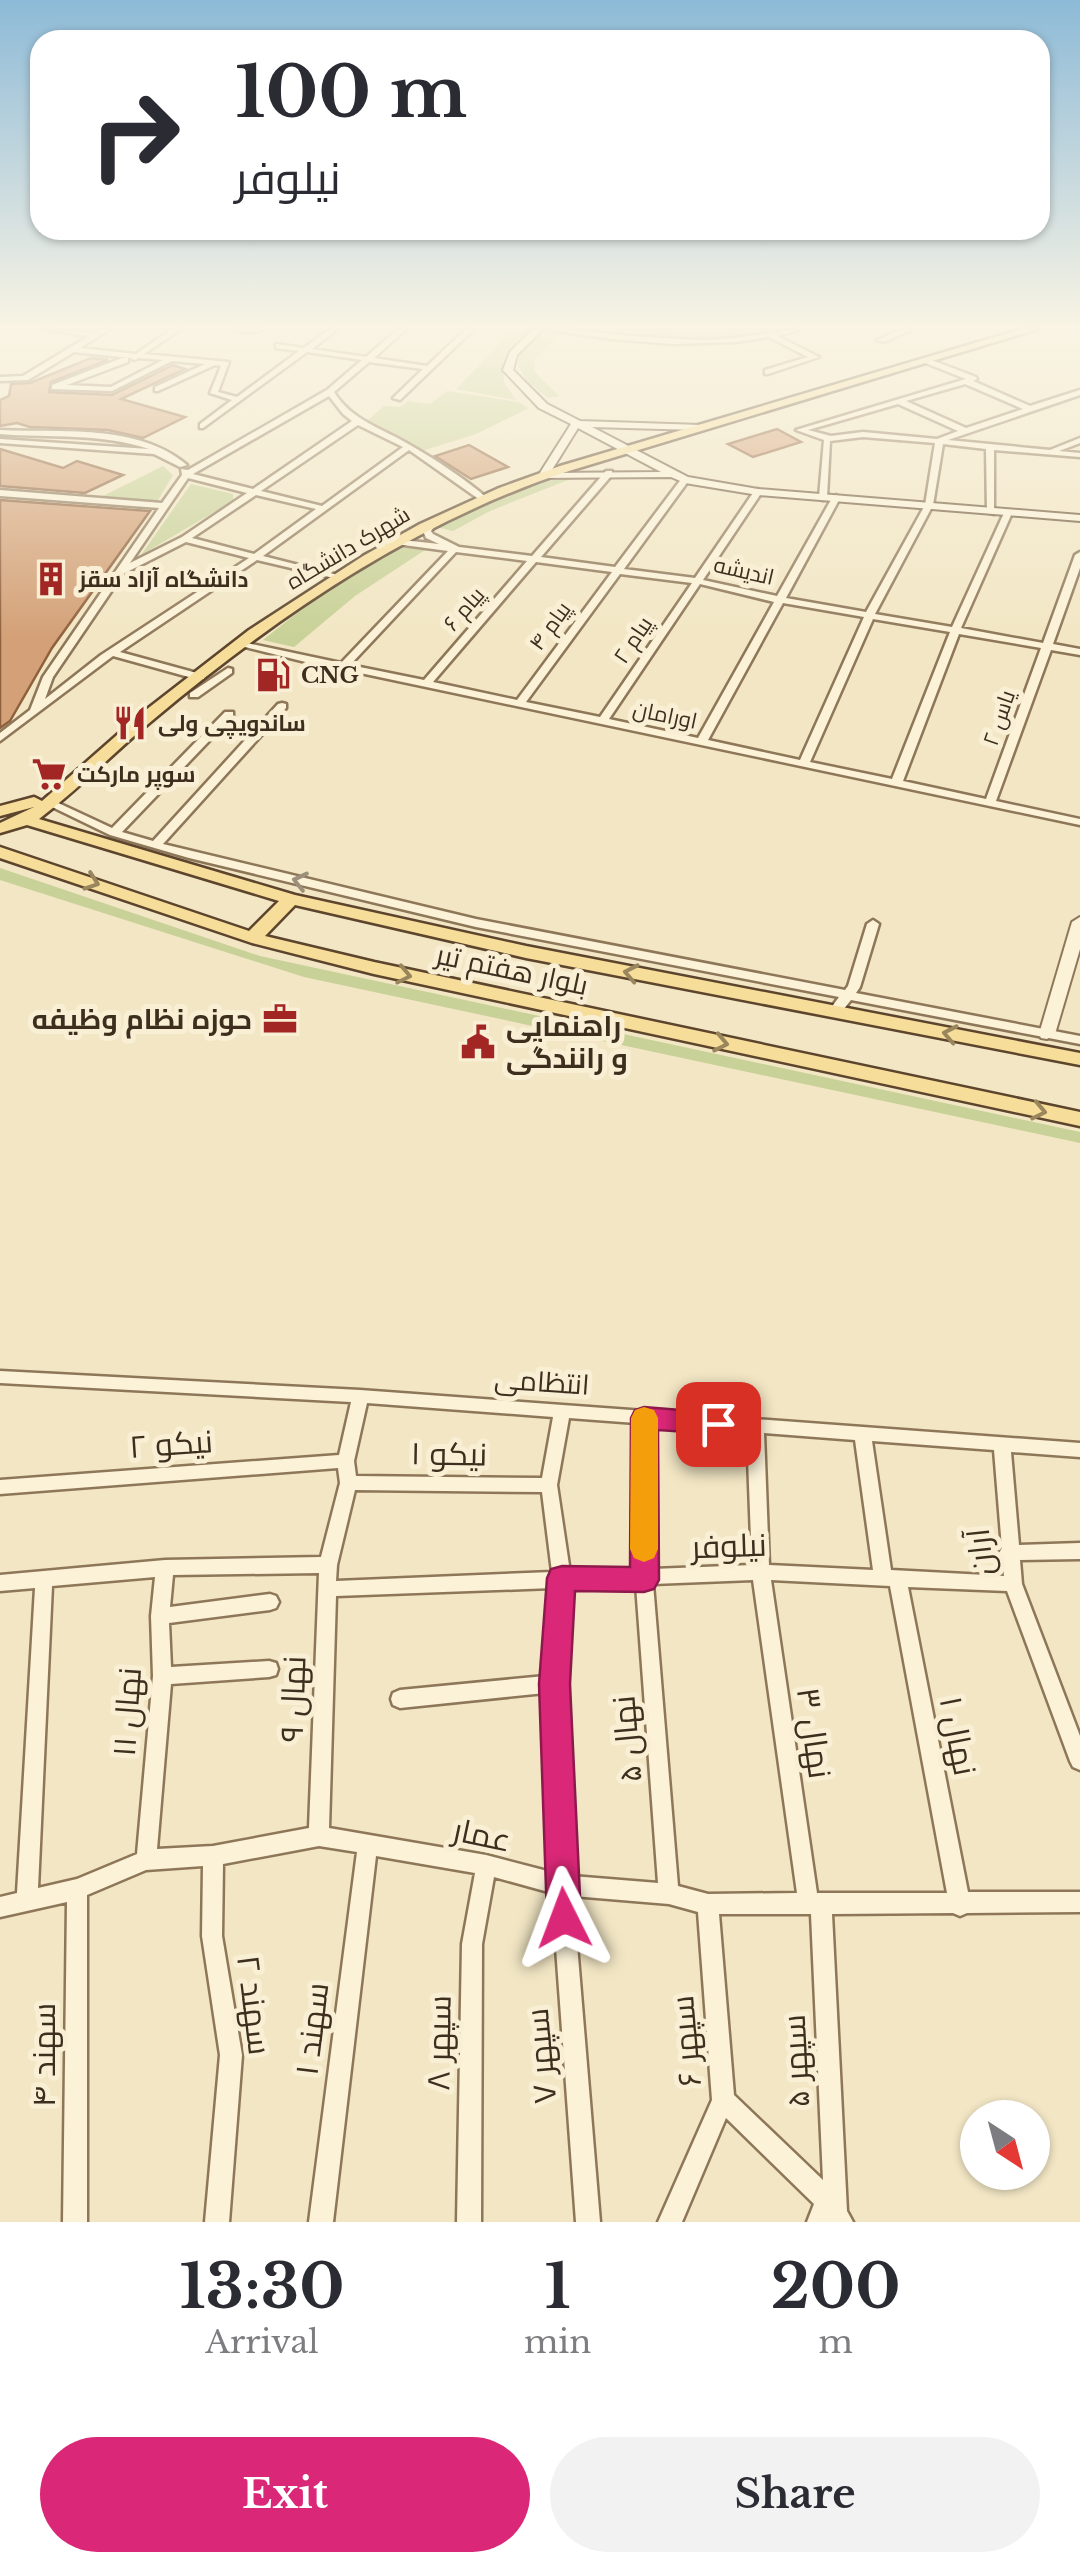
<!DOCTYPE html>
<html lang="en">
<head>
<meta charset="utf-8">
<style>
	body { margin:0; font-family:"Libre Baskerville",Cairo,serif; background:#f2f2f3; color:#2b2b33; height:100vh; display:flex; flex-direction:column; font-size:38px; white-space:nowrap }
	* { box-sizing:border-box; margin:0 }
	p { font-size:32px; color:#7c7c81 }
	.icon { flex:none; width:55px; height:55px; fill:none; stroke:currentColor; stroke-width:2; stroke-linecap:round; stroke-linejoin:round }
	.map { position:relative; height:2222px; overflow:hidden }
	.panel { display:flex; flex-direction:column; background:#fff; flex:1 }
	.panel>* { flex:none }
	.guide { position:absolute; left:30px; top:30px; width:1020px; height:210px; border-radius:30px; box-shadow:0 2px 8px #0004; background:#fff; color:#2b2b33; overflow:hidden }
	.needle { width:65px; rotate:144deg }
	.tools { position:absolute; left:960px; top:2100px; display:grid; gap:20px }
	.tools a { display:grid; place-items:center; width:90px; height:90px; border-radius:50%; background:#fff; box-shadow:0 2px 8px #0004; font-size:50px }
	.pin { position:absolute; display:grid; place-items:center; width:85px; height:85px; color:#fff; margin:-42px; border-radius:20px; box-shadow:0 5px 15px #0006 }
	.me { position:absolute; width:110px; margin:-55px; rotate:357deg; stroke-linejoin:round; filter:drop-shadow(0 0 8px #0008) }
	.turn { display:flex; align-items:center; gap:35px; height:210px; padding:0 40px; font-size:45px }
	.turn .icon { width:130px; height:130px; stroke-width:2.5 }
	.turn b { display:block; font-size:70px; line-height:85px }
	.eta { display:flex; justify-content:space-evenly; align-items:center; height:170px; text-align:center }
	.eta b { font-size:60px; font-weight:700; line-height:70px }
	.cta { display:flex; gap:20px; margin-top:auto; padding:20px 40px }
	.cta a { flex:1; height:115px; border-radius:60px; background:#db2777; color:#fff; font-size:40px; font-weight:700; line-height:115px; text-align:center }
	.cta a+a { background:#f2f2f3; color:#2b2b33 }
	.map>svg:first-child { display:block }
</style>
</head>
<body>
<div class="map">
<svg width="1080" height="2222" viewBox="0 0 1080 2222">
	<rect width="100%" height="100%" fill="#f2e6c4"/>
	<!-- green -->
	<g fill="#c8d197">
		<polygon points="514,329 531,329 503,360 504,383 516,400 456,389"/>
		<path d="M639,329H778C728,342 685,339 635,333Z"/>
		<polygon points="539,332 559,333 535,360 534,371 559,396 548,398 527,381 518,366 520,355"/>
		<polygon points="447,391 518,402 529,408 476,434 422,451 367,421 384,406 400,407 408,401 430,404"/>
		<polygon points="163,466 173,475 157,502 103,496"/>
		<polygon points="550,476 578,476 490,511 453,531 436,527"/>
		<polygon points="191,484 233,494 233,501 141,555"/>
		<polygon points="397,547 425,550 355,596 294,647 263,640 307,605"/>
		<polygon points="0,868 260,956 1080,1132 1080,1143 304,977 0,880"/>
	</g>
	<!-- building -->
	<g fill="#d3a077" stroke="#8f603c" stroke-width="2.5">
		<polygon points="91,358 108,360 51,382 49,392 112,395 173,365 185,369 121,399 185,417 143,438 108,430 30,427 17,423 0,426 0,400 9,396 11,384 30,383"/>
		<polygon points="777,429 801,442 753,457 728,444"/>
		<polygon points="469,445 508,467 471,479 435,456"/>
		<polygon points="0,449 63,468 77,461 123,475 85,493 0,486"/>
		<polygon points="0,500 150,511 52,648 10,721 0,728"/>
	</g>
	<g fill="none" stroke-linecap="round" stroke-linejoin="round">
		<!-- minor casing -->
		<g stroke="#8e7759" stroke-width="5">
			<g id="minor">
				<path d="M43,329L95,333L101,329H110L80,348L136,354L172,329H181L144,354L229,362L218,392L237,397L299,351L276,348V344L304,348L330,329H338L312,349L366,357L398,329H406L374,358L427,366L466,329H474L400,400L393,398L423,369L369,362L334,392C352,421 382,428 410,445C436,460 464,478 487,498L480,500L409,450L263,556L338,575V579L257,560L120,652L204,675V679H196L113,656L0,741V733L30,710L43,677L159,508L0,496V490L162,503L182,475L181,469L188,470L327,390L362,360L307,352L203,428H200V424L232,400L210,393L221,366L215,365L158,391H155V387L205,364L172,361L112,391L52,389V385L122,358H128V362L67,385L111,387L163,360L139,358L134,360L131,358L74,352L28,380L0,381V377L23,376L89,336ZM329,396L343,414L352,421L253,489L193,474ZM358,425L403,447L322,506L261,491ZM188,478L247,493L182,537L130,563ZM256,495L316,509L254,554L192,538ZM186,542L249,558L101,655L45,699L53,677L123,574Z"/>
				<path d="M234,329H263C256,333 241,333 234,329Z"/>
				<polygon points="544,329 565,329 642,337 704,340 735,338 801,329 777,336 819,357 768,374 765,374 765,370 808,357 769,337 735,342 673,344 611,339"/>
				<polygon points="903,329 913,329 884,342 877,340"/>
				<path d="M926,358L976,377L977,379L973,381L1030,406L1080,390V395L948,440L1050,450L1080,438V443L1059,451L1080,453V457L994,450V514L987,512L986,449L943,444L933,505L875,614L952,627L1004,513L1008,510L1012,513L961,628L1043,643L1075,555L1080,552V568L1053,644L1080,649V655L1051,650L996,801L1080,819V825L346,670L342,671L237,645L242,642L341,663L448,551L396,544L393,543V539L439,544L426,538L423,531L433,520L437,523L431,531L433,534L459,547L532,556L606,471H612V475L541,557L615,567L682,478L685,477L689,480L624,569L695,578L755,490L758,489L762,492L703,580L777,596L832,498L836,495L840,498L786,598L866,612L925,505L935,443L863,437L830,441L827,497L823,500L819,497L824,440L796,430L966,379L923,362L922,360ZM965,384L1023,409L966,428L906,401ZM898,404L958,431L937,439L863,432L831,436L808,430ZM456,552L527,561L424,680L350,665ZM536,562L612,572L517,700L433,682ZM620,574L692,583L600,717L526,702ZM700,584L774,602L698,738L609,719ZM783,603L864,617L800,760L708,740ZM873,619L950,632L892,779L810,762ZM959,634L1041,648L986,799L903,781Z"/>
				<path d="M0,430C60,433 138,423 187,465L180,467L154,454L0,443V439L149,449C102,433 49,438 0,434Z"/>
				<polygon points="228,668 232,669 232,673 198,697 190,697 190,693"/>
				<polygon points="282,703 286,704 286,708 163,844 476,919 845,990 848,986 867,924 873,920 879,924 860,987 856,993 1080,1036 1080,1044 851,1000 839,1015 834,1016 828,1012 839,997 476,927 189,858 110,835 44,803 50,800 54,801 112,828 225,712 233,712 233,716 122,832 153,841 278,704"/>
				<path d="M0,1371L360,1390L1080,1443V1457L1011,1452L1019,1545L1080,1543V1559L1020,1560L1022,1584L1080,1736V1770L1073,1767L1070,1761L1007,1591L908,1587L968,1892H1080V1912L967,1913L960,1916L953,1913L832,1914L847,2211L853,2222H807L814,2204L726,2118L682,2222H658L712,2100L698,1912L669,1904L573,1896L600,2222H576L552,1893L494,1877L482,1944L481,2222H457L462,1944L475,1873L376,1856L333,2222H309L357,1852L319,1846L223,1864L222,1936L242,2055L229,2222H205L220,2055L202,1936L203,1866L146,1870L87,1895V2222H63L67,1902L0,1917V1897L17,1893L35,1588L0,1591V1575L165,1560L321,1557L340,1483L338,1468L0,1494V1480L339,1455L351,1402L0,1383ZM367,1403L553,1417L542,1478L356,1476L354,1461ZM569,1418L636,1423L635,1569L570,1572L557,1485ZM652,1425L747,1432L752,1565L653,1569ZM764,1433L855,1440L873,1570L769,1565ZM872,1441L994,1450L1002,1548L999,1553L1002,1558L1004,1576L891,1570ZM355,1490L542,1492L552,1572L336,1581L337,1565ZM319,1573L309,1828L213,1846L157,1849L171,1684L269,1677L276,1675L278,1669L276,1663L269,1661L171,1667L169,1623L270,1610L276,1608L279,1602L276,1596L270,1594L170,1607L173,1575ZM155,1577L151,1616L153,1676L137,1854L77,1879L38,1888L52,1586ZM753,1580L797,1893L708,1894L678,1886L653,1584ZM771,1580L890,1586L947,1893H817ZM636,1585L658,1883L572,1876L563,1684L570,1587ZM552,1588L545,1676L400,1690L393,1693L391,1699L393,1705L400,1708L545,1693L551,1872L486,1855L329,1828L336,1596ZM719,1914H811L823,2180L734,2095Z"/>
			</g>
		</g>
		<!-- tertiary casing -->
		<g stroke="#8e7759" stroke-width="4">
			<polygon id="tertiary" points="1080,917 1080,949 1055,1034 1047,1039 1041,1038 1039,1034 1072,922"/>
		</g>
		<!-- secondary casing -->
		<g stroke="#70583c" stroke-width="4">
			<path id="secondary" d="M533,329H543L517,355L513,370L547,404L580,421L701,425V429L697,430L592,427L688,477L758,489L1080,515V521L758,495L685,483L671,477L539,478L538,476L571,424L539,408L503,370L510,352ZM578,428L661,472L550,473Z"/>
		</g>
		<!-- primary casing -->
		<g stroke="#5c442d" stroke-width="5">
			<path id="primary" d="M1022,329H1038L569,471C415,522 278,615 154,719C115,751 80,788 39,819L295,895L526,946L1080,1053V1065L526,958L295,905L265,936L374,962L1080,1112V1126L374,974L252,943L0,858V847L249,931L279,901L27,825L0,833V823L34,807L0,816V806L34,797L42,801L142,713L249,630L363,556L420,524L499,488L560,466Z"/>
		</g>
		<!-- minor -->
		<use href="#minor" fill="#fbf2d8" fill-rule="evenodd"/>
		<!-- tertiary -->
		<use href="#tertiary" fill="#fbf2d8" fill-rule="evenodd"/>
		<!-- secondary -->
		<use href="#secondary" fill="#fbf2d8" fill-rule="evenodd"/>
		<!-- primary -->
		<use href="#primary" fill="#f7dd9a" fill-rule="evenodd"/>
	</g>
	<!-- one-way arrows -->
	<defs><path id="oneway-chevron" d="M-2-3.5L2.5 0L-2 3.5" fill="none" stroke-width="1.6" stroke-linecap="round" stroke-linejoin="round" transform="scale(2.5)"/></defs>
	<use stroke="#9c907b" href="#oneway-chevron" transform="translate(300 881) rotate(-167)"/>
	<g stroke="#9a865c">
		<use href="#oneway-chevron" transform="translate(92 882) rotate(19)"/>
		<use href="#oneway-chevron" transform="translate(631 973) rotate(-169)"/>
		<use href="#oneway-chevron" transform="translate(404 975) rotate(12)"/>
		<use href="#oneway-chevron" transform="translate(950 1034) rotate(-169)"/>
		<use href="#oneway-chevron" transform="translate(721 1043) rotate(12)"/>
		<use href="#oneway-chevron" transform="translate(1039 1111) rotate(12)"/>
	</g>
	<!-- sky -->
	<linearGradient id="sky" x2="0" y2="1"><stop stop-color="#8dbad7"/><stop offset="0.51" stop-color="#f9f4e4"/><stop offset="1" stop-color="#f9f4e4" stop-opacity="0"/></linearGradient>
	<rect width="1080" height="640" fill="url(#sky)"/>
	<!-- route -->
	<polygon fill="#db2777" stroke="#8e194d" stroke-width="2.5" points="644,1407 718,1413 728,1416 732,1424 728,1431 718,1434 658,1430 659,1580 654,1589 644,1592 575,1591 570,1684 581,1918 576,1929 564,1934 552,1929 547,1918 539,1684 547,1578 551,1569 562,1566 630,1567 631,1418 635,1410"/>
	<!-- slow -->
	<polygon fill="#f59e0b" points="644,1407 654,1410 658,1418 658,1549 654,1558 644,1562 634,1558 630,1549 631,1418 635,1410"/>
	<!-- icons -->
	<defs>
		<g id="building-bare" transform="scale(2.7)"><path d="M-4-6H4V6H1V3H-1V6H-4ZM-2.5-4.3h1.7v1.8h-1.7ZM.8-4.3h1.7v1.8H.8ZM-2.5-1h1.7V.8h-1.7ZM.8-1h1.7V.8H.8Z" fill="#a22724" stroke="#f8efd4" stroke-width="2.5" paint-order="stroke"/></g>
		<g id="fuel-bare" transform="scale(2.7)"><path d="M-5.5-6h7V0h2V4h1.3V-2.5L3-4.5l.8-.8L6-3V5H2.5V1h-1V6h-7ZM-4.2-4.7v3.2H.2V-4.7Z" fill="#a22724" stroke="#f8efd4" stroke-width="2.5" paint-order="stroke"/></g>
		<g id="restaurant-bare" transform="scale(2.7)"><path d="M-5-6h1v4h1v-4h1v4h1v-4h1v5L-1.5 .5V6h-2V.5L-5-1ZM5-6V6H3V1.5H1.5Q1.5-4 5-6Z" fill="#a22724" stroke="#f8efd4" stroke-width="2.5" paint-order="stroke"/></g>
		<g id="supermarket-bare" transform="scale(2.7)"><path d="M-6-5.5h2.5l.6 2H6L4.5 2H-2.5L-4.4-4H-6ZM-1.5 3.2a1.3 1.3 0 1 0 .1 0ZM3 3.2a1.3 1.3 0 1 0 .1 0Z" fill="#a22724" stroke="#f8efd4" stroke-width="2.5" paint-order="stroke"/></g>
		<g id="office-bare" transform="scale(2.7)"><path d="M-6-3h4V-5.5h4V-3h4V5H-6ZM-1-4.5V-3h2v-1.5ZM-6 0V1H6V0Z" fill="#a22724" stroke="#f8efd4" stroke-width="2.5" paint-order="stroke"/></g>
		<g id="civic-bare" transform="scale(2.7)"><path d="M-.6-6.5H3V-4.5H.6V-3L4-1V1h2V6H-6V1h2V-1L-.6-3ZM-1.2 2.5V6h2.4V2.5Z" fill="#a22724" stroke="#f8efd4" stroke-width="2.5" paint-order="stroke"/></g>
	</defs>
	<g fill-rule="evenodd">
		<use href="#building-bare" x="51" y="579"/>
		<use href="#fuel-bare" x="273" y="675"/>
		<use href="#restaurant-bare" x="130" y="723"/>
		<use href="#supermarket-bare" x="49" y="774"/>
		<use href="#office-bare" x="280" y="1019"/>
		<use href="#civic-bare" x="478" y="1042"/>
	</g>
	<g text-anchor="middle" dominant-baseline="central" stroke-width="10" stroke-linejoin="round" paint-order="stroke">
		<!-- far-street labels -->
		<g font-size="22" fill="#3d2e1e" stroke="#f8efd4">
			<text transform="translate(348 548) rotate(-31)">شهرک دانشگاه</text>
			<text transform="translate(744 571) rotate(13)">اندیشه</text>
			<text transform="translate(464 609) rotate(-49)">پیام ۶</text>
			<text transform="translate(550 626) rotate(-54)">پیام ۴</text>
			<text transform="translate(633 640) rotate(-56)">پیام ۲</text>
			<text transform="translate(665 715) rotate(12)">اورامان</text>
			<text transform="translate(999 718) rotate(-71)">یاس ۲</text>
		</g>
		<!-- far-poi labels -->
		<g font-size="22" font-weight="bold" fill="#3d2e1e" stroke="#f8efd4" text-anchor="start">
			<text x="79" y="579">دانشگاه آزاد سقز</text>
			<text x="301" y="675">CNG</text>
			<text x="158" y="723">ساندویچی ولی</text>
			<text x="77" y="774">سوپر مارکت</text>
		</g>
		<!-- street labels -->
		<g font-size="28" fill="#3d2e1e" stroke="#f8efd4">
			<text transform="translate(512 970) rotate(12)">بلوار هفتم تیر</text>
			<text transform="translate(542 1382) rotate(4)">انتظامی</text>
		</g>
		<!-- poi labels -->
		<g font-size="28" font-weight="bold" fill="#3d2e1e" stroke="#f8efd4" text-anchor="end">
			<text x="252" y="1019">حوزه نظام وظیفه</text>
			<text x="506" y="1026" text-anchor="start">راهنمایی<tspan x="506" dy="32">و رانندگی</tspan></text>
		</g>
		<!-- near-street labels -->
		<g font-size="32" fill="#3d2e1e" stroke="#f8efd4">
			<text transform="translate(171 1444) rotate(-4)">نیکو ۲</text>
			<text transform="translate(449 1454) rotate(1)">نیکو ۱</text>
			<text transform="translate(729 1546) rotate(-2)">نیلوفر</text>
			<text transform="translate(980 1552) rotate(-96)">آران</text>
			<text transform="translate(293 1699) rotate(-88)">نهال ۹</text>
			<text transform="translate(127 1712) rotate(-86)">نهال ۱۱</text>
			<text transform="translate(814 1733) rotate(82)">نهال ۳</text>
			<text transform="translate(958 1736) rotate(79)">نهال ۱</text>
			<text transform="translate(627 1739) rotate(-95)">نهال ۵</text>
			<text transform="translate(482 1835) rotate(12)">عمار</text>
			<text transform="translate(254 2005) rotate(83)">سهند ۲</text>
			<text transform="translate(312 2029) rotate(-83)">سهند ۱</text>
			<text transform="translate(686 2041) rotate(-95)">سپهر ۶</text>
			<text transform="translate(439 2043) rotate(-89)">سپهر ۸</text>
			<text transform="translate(44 2055) rotate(-90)">سهند ۴</text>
			<text transform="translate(541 2056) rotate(-95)">سپهر ۷</text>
			<text transform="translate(796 2061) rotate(-93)">سپهر ۵</text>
		</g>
	</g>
</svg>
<div class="tools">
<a><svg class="needle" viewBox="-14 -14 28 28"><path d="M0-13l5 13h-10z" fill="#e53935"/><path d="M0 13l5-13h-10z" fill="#7c7c81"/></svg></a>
</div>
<div class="pin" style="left:718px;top:1424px;background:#d93025"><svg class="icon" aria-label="arrive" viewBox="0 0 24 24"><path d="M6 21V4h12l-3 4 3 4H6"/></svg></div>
<svg class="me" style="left:564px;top:1918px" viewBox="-20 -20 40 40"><path d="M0-17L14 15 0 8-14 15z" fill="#db2777" stroke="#fff" stroke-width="4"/></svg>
<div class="guide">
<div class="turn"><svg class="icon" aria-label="right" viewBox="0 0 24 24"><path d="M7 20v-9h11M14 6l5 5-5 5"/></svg><div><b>100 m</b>نیلوفر</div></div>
</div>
</div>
<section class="panel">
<div class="eta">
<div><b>13:30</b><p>Arrival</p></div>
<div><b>1</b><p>min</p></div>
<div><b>200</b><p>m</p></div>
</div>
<div class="cta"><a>Exit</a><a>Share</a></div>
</section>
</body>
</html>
